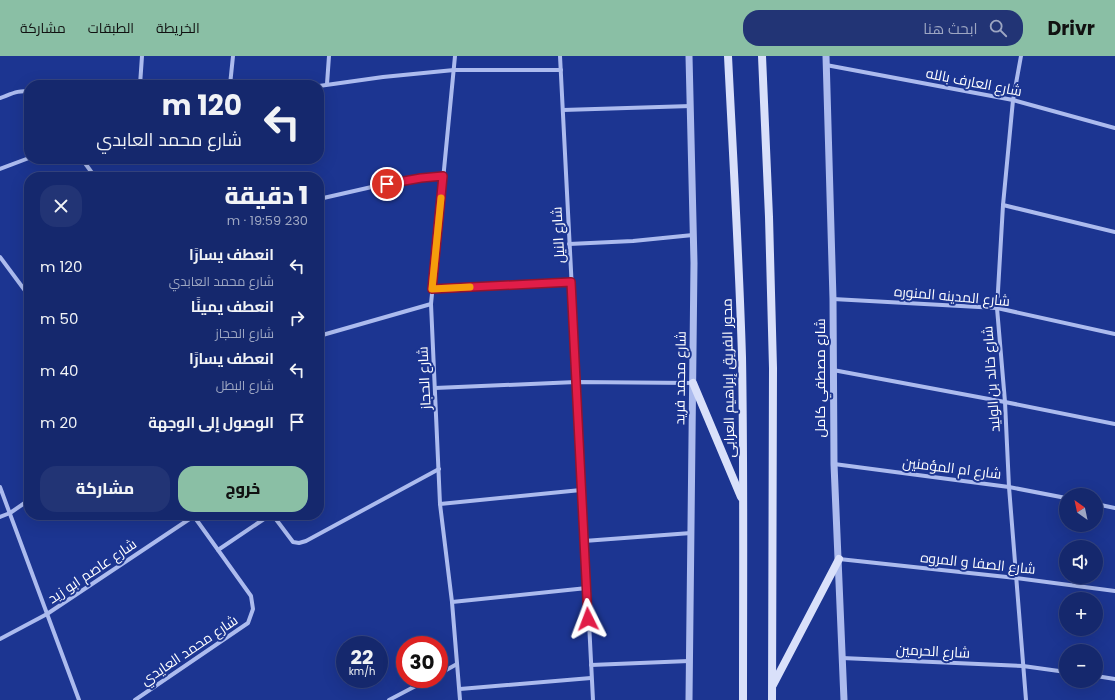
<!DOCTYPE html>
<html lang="ar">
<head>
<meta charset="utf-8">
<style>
	body { margin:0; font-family:Poppins,Cairo,sans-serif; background:#223475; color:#f1f3f6; direction:rtl; height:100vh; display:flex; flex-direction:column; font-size:15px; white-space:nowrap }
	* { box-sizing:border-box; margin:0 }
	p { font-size:13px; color:#9da6c2 }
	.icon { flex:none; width:22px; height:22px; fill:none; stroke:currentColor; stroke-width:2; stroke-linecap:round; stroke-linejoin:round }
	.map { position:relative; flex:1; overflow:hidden; direction:ltr }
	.details { position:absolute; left:24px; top:116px; width:300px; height:348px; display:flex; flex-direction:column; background:#15286d; border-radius:16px; box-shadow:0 4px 16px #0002,0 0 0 1px #344480; direction:rtl }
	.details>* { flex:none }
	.top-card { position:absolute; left:24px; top:24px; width:300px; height:84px; border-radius:16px; box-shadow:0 4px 16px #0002,0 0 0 1px #344480; direction:rtl; background:#15286d; color:#f1f3f6; overflow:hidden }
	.needle { width:26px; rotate:327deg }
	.buttons { position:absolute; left:1059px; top:432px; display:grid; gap:8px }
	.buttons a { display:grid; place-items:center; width:44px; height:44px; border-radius:50%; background:#15286d; box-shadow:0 4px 16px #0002,0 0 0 1px #344480; font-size:20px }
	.speed { position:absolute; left:336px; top:580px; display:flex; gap:8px; font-size:20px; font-weight:700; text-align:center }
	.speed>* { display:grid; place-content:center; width:52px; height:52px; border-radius:50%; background:#15286d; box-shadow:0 4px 16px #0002,0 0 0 1px #344480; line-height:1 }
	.speed small { font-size:10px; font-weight:400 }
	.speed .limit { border:6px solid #d22; background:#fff; color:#111 }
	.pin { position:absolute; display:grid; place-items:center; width:34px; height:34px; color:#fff; margin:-17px; border:2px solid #fff; border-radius:50%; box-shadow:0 1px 4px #0007 }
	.me { position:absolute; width:44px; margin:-22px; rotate:357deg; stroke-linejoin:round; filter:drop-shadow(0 0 3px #0008) }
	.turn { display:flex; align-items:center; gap:14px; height:84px; padding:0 16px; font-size:18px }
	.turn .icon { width:52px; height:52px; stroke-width:2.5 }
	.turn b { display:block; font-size:28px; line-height:34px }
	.round { display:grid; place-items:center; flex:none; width:42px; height:42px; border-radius:16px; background:#223475 }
	.head { display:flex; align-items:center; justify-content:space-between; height:68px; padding:0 16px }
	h1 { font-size:24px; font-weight:800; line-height:30px }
	.cta { display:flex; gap:8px; margin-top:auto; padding:8px 16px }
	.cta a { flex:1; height:46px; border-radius:16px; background:#8abfa5; color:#111; font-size:16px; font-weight:800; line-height:46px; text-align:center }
	.cta a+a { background:#223475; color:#f1f3f6 }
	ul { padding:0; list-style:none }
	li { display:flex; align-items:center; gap:12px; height:52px; padding:0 16px }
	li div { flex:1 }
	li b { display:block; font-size:15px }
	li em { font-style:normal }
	header { display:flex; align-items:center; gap:24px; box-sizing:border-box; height:56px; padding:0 20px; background:#8abfa5; color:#111 }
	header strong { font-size:19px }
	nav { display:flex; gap:22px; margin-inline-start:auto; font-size:14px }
	.search { width:280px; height:36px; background:#223475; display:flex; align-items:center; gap:10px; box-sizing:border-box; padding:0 14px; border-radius:16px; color:#9da6c2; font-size:15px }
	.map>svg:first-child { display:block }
</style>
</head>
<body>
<header>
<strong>Drivr</strong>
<div class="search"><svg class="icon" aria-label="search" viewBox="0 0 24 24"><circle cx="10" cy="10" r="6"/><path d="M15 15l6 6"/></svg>ابحث هنا</div>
<nav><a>الخريطة</a><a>الطبقات</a><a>مشاركة</a></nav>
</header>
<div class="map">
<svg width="1115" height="644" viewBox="0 0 1115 644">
	<rect width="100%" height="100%" fill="#1c3591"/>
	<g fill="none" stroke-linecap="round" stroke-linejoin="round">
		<!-- minor -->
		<g stroke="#acbbee" stroke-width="4">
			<polyline points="455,0 431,248 440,448 452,546 460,644"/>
			<polyline points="560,0 593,644"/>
			<polyline points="1021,0 1013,44 1003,149 997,252 1005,346 1009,431 1026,644"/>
			<polyline points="826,9 1013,44 1115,72"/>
			<polyline points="327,28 329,0"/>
			<polyline points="140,29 142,0"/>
			<polyline points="230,29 233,0"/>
			<polyline points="319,30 383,21 454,14 561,14"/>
			<path d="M0,42C9,39 20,33 29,36"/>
			<polyline points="563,54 691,50"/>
			<polyline points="82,103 95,121"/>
			<polyline points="0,113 29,102"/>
			<polyline points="319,143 398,125 443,120"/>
			<polyline points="1003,149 1115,176"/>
			<polyline points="569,188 633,185 693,179"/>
			<polyline points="0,201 29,240"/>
			<polyline points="432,233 571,226"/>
			<polyline points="833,243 997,252 1115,278"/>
			<polyline points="319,280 431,248"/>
			<polyline points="833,314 1005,346 1115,368"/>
			<polyline points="435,332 576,326 693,327"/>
			<polyline points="834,408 1009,431 1066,442"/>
			<polyline points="0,431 79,644"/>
			<polyline points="440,448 581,434"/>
			<polyline points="1096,448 1115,452"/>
			<polyline points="0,461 10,457 29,444"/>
			<polyline points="584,485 691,477"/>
			<polyline points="218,494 267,461 271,460 275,462 293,486 299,487 306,485 439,413"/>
			<polyline points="839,503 1016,522 1115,535"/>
			<polyline points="452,546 587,532"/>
			<polyline points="0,583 47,558 194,460"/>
			<polyline points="842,602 1023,610 1066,616"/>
			<polyline points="591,609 689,605"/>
			<polyline points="439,618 457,608"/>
			<polyline points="1096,620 1115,623"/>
			<polyline points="460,633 591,622"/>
			<polyline points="135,644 248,567 253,553 251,540 193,459"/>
			<polyline points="389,644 429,623"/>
		</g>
		<!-- tertiary -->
		<g stroke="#acbbee" stroke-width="7">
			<polyline points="826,0 833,243 834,408 844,644"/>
			<polyline points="689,644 694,207 689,0"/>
		</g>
		<!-- secondary -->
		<g stroke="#d9e0fa" stroke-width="8">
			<path d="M728,0C733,100 739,200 742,301C744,415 743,530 743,644"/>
			<polyline points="762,0 769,161 773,312 772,644"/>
			<polyline points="693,327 741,441"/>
			<polyline points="773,629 839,503"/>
		</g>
	</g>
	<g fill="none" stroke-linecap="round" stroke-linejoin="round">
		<!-- route casing -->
		<g stroke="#92132f" stroke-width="10">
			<polyline id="route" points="387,128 421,122 443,120 432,233 571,226 588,563"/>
		</g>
		<!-- route -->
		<use href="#route" stroke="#e11d48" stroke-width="7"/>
		<!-- slow -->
		<polyline stroke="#f59e0b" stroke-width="7" points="441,142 432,233 470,231"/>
	</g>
	<g text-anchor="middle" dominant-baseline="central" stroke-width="4" stroke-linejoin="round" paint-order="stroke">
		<!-- street labels -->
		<g font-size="14" fill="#fff" stroke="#1c3591">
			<text transform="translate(974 26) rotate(11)">شارع العارف بالله</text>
			<text transform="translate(558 179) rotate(-93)">شارع النيل</text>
			<text transform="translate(952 240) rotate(5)">شارع المدينه المنوره</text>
			<text transform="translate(424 322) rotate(-93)">شارع الحجاز</text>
			<text transform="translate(680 322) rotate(-89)">شارع محمد فريد</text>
			<text transform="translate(728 322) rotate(-91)">محور الفريق إبراهيم العرابى</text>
			<text transform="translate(820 322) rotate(-90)">شارع مصطفي كامل</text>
			<text transform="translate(991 323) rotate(-94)">شارع خالد بن الوليد</text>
			<text transform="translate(952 412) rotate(7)">شارع ام المؤمنين</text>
			<text transform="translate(978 507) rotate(6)">شارع الصفا و المروه</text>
			<text transform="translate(92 515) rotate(-34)">شارع عاصم ابو زيد</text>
			<text transform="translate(189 594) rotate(-34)">شارع محمد العايدي</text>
			<text transform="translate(933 595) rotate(3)">شارع الحرمين</text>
		</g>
	</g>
</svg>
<div class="buttons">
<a><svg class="needle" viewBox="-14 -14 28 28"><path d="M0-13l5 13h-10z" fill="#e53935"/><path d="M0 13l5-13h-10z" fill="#9da6c2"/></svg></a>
<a><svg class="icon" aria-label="sound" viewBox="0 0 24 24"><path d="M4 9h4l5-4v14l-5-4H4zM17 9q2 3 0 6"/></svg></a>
<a>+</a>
<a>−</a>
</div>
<div class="speed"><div>22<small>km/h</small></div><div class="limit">30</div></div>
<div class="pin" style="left:387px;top:128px;background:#d93025"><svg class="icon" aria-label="arrive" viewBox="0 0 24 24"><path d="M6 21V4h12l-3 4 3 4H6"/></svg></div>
<svg class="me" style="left:588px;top:563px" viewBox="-20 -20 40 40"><path d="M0-17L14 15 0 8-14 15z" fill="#e11d48" stroke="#fff" stroke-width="4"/></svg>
<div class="top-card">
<div class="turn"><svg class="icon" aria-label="left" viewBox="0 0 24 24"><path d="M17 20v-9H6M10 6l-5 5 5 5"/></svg><div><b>120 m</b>شارع محمد العابدي</div></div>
</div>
<section class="details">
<div class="head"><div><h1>1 دقيقة</h1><p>230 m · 19:59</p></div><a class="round"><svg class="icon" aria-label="close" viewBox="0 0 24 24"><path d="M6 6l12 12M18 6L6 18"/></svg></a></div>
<ul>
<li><svg class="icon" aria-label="left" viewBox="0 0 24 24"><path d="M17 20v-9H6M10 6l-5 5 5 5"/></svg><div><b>انعطف يسارًا</b><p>شارع محمد العابدي</p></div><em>120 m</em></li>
<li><svg class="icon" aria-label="right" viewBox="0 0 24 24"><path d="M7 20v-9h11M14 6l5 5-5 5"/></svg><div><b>انعطف يمينًا</b><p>شارع الحجاز</p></div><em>50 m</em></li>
<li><svg class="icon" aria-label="left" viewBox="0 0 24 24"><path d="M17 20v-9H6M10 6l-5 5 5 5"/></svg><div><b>انعطف يسارًا</b><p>شارع البطل</p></div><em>40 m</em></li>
<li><svg class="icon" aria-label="arrive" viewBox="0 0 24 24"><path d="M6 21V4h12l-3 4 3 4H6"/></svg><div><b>الوصول إلى الوجهة</b></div><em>20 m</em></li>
</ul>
<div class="cta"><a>خروج</a><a>مشاركة</a></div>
</section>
</div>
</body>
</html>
